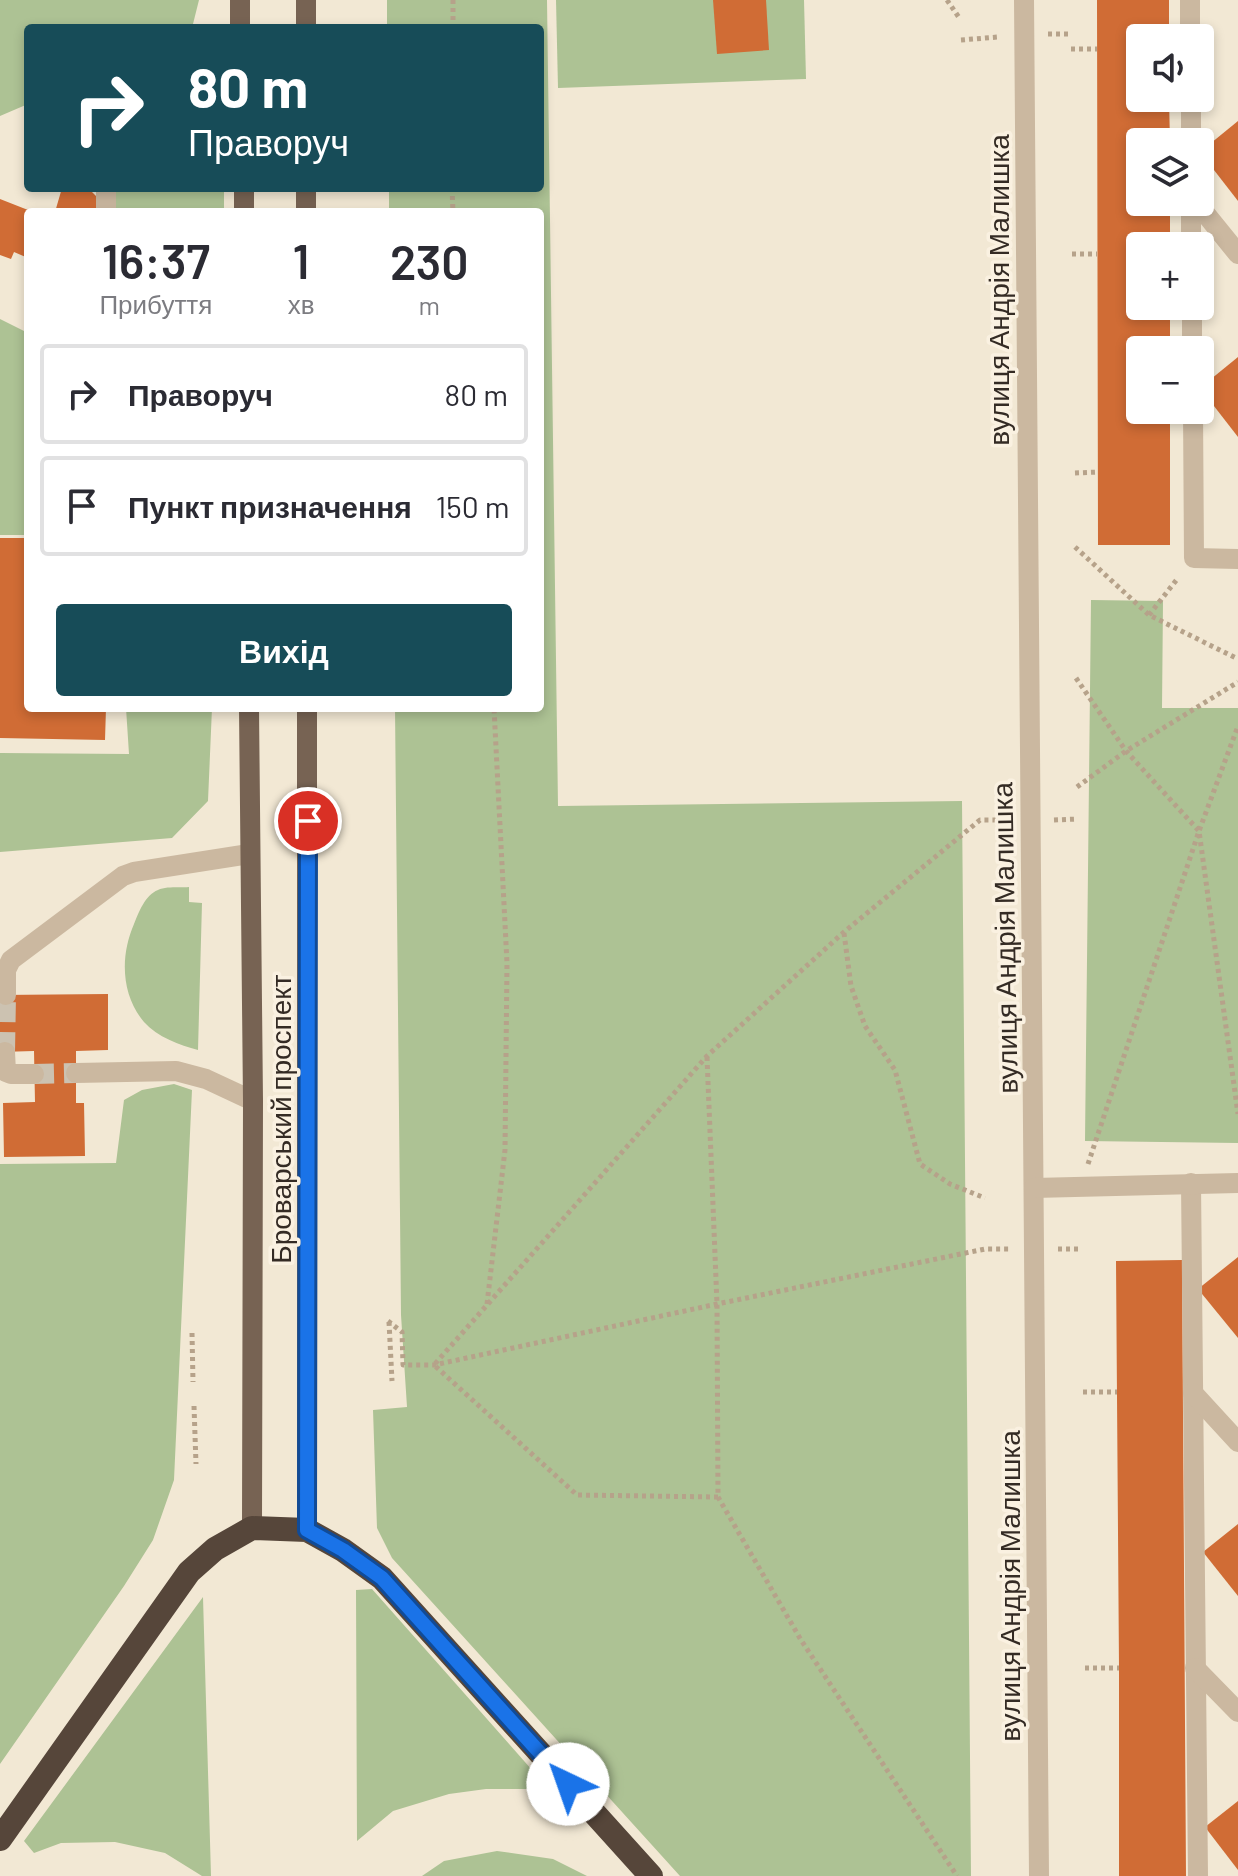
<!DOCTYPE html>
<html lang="uk">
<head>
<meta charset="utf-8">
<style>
	body { margin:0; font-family:Barlow,sans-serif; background:#f7f7f7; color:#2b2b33; height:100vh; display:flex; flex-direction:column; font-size:30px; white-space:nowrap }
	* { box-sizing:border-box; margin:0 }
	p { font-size:26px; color:#7c7c81 }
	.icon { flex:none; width:44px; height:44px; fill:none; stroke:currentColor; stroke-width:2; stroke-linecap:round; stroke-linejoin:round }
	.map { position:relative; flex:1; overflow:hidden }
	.details { position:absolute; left:24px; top:208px; width:520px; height:504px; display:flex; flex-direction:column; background:#fff; border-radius:8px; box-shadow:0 4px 12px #0003 }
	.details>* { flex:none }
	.hud { position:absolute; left:24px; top:24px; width:520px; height:168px; border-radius:8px; box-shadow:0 4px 12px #0003; background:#174c58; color:#fff; overflow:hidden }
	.fabs { position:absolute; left:1126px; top:24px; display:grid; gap:16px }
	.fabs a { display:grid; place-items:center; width:88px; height:88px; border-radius:8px; background:#fff; box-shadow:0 4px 12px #0003; font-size:40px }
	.pin { position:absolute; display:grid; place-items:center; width:68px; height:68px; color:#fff; margin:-34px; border:4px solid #fff; border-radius:50%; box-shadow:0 2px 8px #0007 }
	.me { position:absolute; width:88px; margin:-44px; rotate:318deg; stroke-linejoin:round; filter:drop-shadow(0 0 6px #0008) }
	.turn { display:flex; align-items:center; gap:28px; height:168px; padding:0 32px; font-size:36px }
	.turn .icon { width:104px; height:104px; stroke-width:2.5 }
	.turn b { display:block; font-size:56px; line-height:68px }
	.eta { display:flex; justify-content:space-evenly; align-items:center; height:136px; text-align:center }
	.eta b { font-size:48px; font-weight:600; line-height:56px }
	.button { display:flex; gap:16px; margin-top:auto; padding:16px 32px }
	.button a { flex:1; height:92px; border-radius:8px; background:#174c58; color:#fff; font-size:32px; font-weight:600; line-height:92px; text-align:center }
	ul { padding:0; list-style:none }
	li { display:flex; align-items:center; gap:24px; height:100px; margin:0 16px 12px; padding:0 16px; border:4px solid #e1e1e2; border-radius:8px }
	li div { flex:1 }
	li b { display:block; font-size:30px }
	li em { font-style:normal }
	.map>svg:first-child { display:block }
</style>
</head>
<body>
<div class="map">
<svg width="1238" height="1876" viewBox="0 0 1238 1876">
	<rect width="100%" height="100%" fill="#f2e8d4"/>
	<!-- green -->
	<g fill="#adc294">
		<polygon points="0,0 199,0 193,24 189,28 28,28 28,104 0,116"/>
		<polygon points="387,0 547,0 558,806 962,801 971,1876 680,1876 392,1558 377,1528 373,1410 407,1407 401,1315 395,708 540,708 540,212 389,212 389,188 540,188 540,28 387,28"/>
		<polygon points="556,0 804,0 806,79 558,88"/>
		<rect x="116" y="188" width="108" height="24"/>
		<polygon points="0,319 28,333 28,535 0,535"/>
		<polygon points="1091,600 1163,601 1162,708 1238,708 1238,1143 1085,1141"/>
		<polygon points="126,708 212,708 208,801 172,838 0,852 0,753 129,754"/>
		<path d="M189,887V902L202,903L198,1050C180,1045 157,1037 144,1022C121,995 120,956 134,924C139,912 145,895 158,890C166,886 180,888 189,887Z"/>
		<polygon points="174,1084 192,1090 174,1480 153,1540 124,1586 0,1764 0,1164 116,1163 124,1100 142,1090"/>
		<polygon points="372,1589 532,1770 528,1789 486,1789 449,1794 393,1811 357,1841 356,1590"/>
		<polygon points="203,1597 211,1876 202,1876 165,1853 115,1842 61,1843 34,1853 24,1841"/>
		<polygon points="497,1851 553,1859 587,1876 422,1876 444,1861"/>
	</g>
	<!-- building -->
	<g fill="#d06c35">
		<polygon points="713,0 766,0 769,50 717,54"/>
		<polygon points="1097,0 1169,0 1169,38 1140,38 1140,98 1169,98 1170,142 1140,142 1140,202 1170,202 1170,246 1140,246 1140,306 1170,306 1170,350 1140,350 1140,410 1170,410 1170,545 1098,545"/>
		<polygon points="1238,121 1238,201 1200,152"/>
		<polygon points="62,188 88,188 101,201 97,212 55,212"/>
		<polygon points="0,199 28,210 28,258 14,252 11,259 0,255"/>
		<polygon points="1238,357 1238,437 1200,388"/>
		<polygon points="0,538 28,538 28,708 106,708 105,740 0,738"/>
		<polygon points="108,994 108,1050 76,1051 76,1103 84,1103 85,1156 4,1157 3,1103 35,1102 34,1051 0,1052 0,995"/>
		<polygon points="1238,1257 1238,1338 1198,1289"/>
		<polygon points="1182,1260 1186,1876 1119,1876 1119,1668 1116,1261"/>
		<polygon points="1238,1524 1238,1596 1203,1552"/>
		<polygon points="1238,1801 1238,1870 1205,1827"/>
	</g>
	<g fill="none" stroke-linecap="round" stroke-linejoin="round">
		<!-- minor-tunnel -->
		<g stroke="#ccc2b1" stroke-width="20" stroke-dasharray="20 10" stroke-linecap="butt">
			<polyline points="5,1052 6,995"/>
			<polyline points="34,1074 76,1073"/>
		</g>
		<!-- path -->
		<g stroke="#b6a28a" stroke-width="5" stroke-dasharray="4 4" stroke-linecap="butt">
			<polyline points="453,0 453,28"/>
			<polyline points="947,0 960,19"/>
			<polyline points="1048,34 1071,34"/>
			<polyline points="961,40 998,37"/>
			<polyline points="1071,49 1097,49"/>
			<polyline points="452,188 453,212"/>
			<polyline points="1072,254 1097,254"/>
			<polyline points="1075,473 1098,472"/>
			<polyline points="1075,547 1149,615 1238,659"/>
			<polyline points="1149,615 1178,578"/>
			<polyline points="1076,678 1126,751 1199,831 1238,1114"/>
			<polyline points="1077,787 1126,751 1238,682"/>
			<polyline points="1054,820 1077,819"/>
			<polyline points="844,933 851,986 865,1026 895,1070 920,1164 950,1184 985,1198"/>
			<polyline points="707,1057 717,1304 718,1497 801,1640 957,1876"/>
			<polyline points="1088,1164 1199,831 1238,726"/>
			<polyline points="1058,1249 1081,1249"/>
			<polyline points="487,1304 505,1150 507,963 494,708"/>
			<polyline points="388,1321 402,1332 403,1365 434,1365 717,1304 985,1249 1012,1249"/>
			<polyline points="389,1322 392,1381"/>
			<polyline points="192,1333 193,1382"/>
			<polyline points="1083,1392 1117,1392"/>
			<polyline points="194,1406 196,1464"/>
			<polyline points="718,1497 577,1495 434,1365 707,1056 844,932 980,820 1008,820"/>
			<polyline points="1085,1668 1119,1668"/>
		</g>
		<!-- minor -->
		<g stroke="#cbb8a0" stroke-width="20">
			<polyline points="1024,0 1039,1876"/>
			<polyline points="1190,0 1190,38"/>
			<polyline points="1191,98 1191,142"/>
			<polyline points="106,188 106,212"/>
			<polyline points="1191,202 1191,246"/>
			<polyline points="1196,202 1238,254"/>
			<polyline points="1192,306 1192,350"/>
			<polyline points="1193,410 1194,558 1238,559"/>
			<polyline points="6,995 6,970 11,960 123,876 134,872 249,854"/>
			<polyline points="5,1052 6,1072 11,1074 34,1074"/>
			<polyline points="76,1073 176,1071 206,1079 253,1101"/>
			<polyline points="1191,1183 1198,1876"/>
			<polyline points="1034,1188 1238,1183"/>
			<polyline points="1193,1393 1238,1442"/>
			<polyline points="1195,1668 1238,1712"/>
		</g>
		<!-- major -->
		<g stroke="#776353" stroke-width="20">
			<polyline points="240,0 240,28"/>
			<polyline points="306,0 306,28"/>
			<polyline points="244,188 244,212"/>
			<polyline points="306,188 306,212"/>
			<polyline points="249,708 253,1101 252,1528"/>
			<polyline points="307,1530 307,708"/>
		</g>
		<!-- highway -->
		<polyline stroke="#56463a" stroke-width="24" points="0,1839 189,1572 215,1549 252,1528 307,1530 343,1550 382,1578 651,1876"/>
	</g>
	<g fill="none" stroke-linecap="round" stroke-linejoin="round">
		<!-- route casing -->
		<g stroke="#114b97" stroke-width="20">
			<polyline id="route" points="308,821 307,1530 343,1550 382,1578 568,1784"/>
		</g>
		<!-- route -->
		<use href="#route" stroke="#1a73e8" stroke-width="14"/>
	</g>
	<g text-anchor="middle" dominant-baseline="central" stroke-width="7" stroke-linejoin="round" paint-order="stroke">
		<!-- street labels -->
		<g font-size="28" fill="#342b24" stroke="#faf1e1">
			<text transform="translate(998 290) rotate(-90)">вулиця Андрія Малишка</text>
			<text transform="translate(1004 938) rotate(-91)">вулиця Андрія Малишка</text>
			<text transform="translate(280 1119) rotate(-90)">Броварський проспект</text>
			<text transform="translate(1009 1586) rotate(-90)">вулиця Андрія Малишка</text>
		</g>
	</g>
</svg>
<div class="fabs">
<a><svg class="icon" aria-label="sound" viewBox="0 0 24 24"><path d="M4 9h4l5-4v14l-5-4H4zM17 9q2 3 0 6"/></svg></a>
<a><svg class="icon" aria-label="layers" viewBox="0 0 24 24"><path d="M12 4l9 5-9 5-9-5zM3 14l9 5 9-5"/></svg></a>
<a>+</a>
<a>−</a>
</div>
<div class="pin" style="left:308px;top:821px;background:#d93025"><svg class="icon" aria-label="arrive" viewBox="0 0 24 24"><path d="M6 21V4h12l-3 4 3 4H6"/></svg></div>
<svg class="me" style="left:568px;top:1784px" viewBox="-20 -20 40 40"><circle r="19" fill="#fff"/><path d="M0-13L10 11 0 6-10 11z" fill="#1a73e8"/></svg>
<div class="hud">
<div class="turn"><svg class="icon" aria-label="right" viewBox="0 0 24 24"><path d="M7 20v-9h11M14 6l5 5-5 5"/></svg><div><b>80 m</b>Праворуч</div></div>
</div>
<section class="details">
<div class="eta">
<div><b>16:37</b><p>Прибуття</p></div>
<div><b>1</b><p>хв</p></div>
<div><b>230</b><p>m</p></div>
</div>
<ul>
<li><svg class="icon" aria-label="right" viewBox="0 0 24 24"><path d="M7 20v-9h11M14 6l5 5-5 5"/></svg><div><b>Праворуч</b></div><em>80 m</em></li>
<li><svg class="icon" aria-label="arrive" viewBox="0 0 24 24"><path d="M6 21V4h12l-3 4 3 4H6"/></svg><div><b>Пункт призначення</b></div><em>150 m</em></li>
</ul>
<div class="button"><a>Вихід</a></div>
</section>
</div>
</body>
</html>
